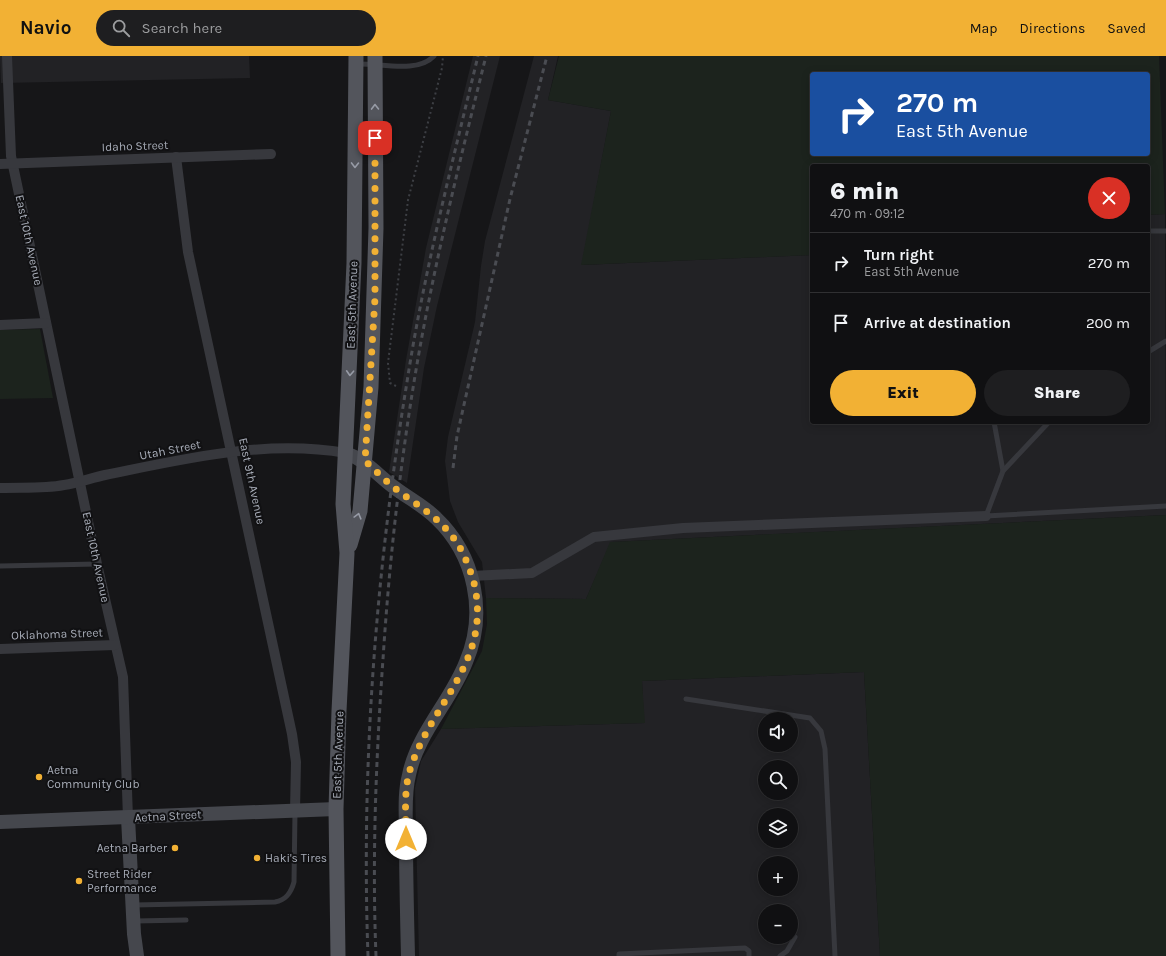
<!DOCTYPE html>
<html lang="en">
<head>
<meta charset="utf-8">
<style>
	body { margin:0; font-family:Karla,sans-serif; background:#1e1e20; color:#f1f3f6; height:100vh; display:flex; flex-direction:column; font-size:15px; white-space:nowrap }
	* { box-sizing:border-box; margin:0 }
	p { font-size:13px; color:#9c9d9f }
	.icon { flex:none; width:22px; height:22px; fill:none; stroke:currentColor; stroke-width:2; stroke-linecap:round; stroke-linejoin:round }
	.map { position:relative; flex:1; overflow:hidden }
	.drawer { position:absolute; left:810px; top:108px; width:340px; height:260px; display:flex; flex-direction:column; background:#101012; border-radius:4px; box-shadow:0 2px 10px #0003,0 0 0 1px #303032 }
	.drawer>* { flex:none }
	.banner { position:absolute; left:810px; top:16px; width:340px; height:84px; border-radius:4px; box-shadow:0 2px 10px #0003,0 0 0 1px #303032; background:#1a4fa0; color:#fff; overflow:hidden }
	.controls { position:absolute; left:758px; top:656px; display:grid; gap:8px }
	.controls a { display:grid; place-items:center; width:40px; height:40px; border-radius:50%; background:#101012; box-shadow:0 2px 10px #0003,0 0 0 1px #303032; font-size:20px }
	.pin { position:absolute; display:grid; place-items:center; width:34px; height:34px; color:#fff; margin:-17px; border-radius:8px; box-shadow:0 2px 6px #0006 }
	.me { position:absolute; width:44px; margin:-22px; rotate:0deg; stroke-linejoin:round; filter:drop-shadow(0 0 3px #0008) }
	.turn { display:flex; align-items:center; gap:14px; height:84px; padding:0 20px; font-size:18px }
	.turn .icon { width:52px; height:52px; stroke-width:2.5 }
	.turn b { display:block; font-size:28px; line-height:34px }
	.round { display:grid; place-items:center; flex:none; width:42px; height:42px; border-radius:21px; background:#1e1e20 }
	.overview { display:flex; align-items:center; justify-content:space-between; height:68px; padding:0 20px }
	h1 { font-size:24px; font-weight:800; line-height:30px }
	.button { display:flex; gap:8px; margin-top:auto; padding:8px 20px }
	.button a { flex:1; height:46px; border-radius:24px; background:#f2b134; color:#111; font-size:16px; font-weight:800; line-height:46px; text-align:center }
	.button a+a { background:#1e1e20; color:#f1f3f6 }
	ul { padding:0; list-style:none }
	li { display:flex; align-items:center; gap:12px; height:60px; padding:0 20px; border-top:1px solid #303032 }
	li div { flex:1 }
	li b { display:block; font-size:15px }
	li em { font-style:normal }
	header { display:flex; align-items:center; gap:24px; box-sizing:border-box; height:56px; padding:0 20px; background:#f2b134; color:#111 }
	header strong { font-size:19px }
	nav { display:flex; gap:22px; margin-inline-start:auto; font-size:14px }
	.search { width:280px; height:36px; background:#1e1e20; display:flex; align-items:center; gap:10px; box-sizing:border-box; padding:0 14px; border-radius:22px; color:#9c9d9f; font-size:15px }
	.map>svg:first-child { display:block }
</style>
</head>
<body>
<header>
<strong>Navio</strong>
<div class="search"><svg class="icon" aria-label="search" viewBox="0 0 24 24"><circle cx="10" cy="10" r="6"/><path d="M15 15l6 6"/></svg>Search here</div>
<nav><a>Map</a><a>Directions</a><a>Saved</a></nav>
</header>
<div class="map">
<svg width="1166" height="900" viewBox="0 0 1166 900">
	<rect width="100%" height="100%" fill="#161618"/>
	<!-- built -->
	<g fill="#222225" fill-rule="evenodd">
		<polygon points="0,0 249,0 250,22 1,27"/>
		<polygon points="473,0 500,0 437,250 424,312 407,427 389,416 406,304 426,192"/>
		<polygon points="534,0 558,0 548,44 611,55 582,209 812,199 812,366 1148,366 1148,159 1165,158 1166,459 611,486 586,543 486,542 482,506 458,466 450,445 445,405 448,381 475,266 481,210 485,185"/>
		<path d="M864,616L880,900H419L415,732L421,705L441,673L644,667L642,625ZM765,663H791V689H765ZM765,711H791V737H765ZM765,759H791V785H765ZM765,807H791V833H765ZM765,855H791V881H765Z"/>
	</g>
	<!-- green -->
	<g fill="#1c231d" fill-rule="evenodd">
		<path d="M559,0H1159L1165,158L1148,159V110H812V199L581,209L611,55L548,44ZM812,18H1148V98H812Z"/>
		<polygon points="40,273 53,342 0,343 0,274"/>
		<polygon points="1166,459 1166,900 880,900 864,616 642,625 645,667 441,673 482,595 487,568 486,542 586,543 610,486"/>
	</g>
	<g fill="none" stroke-linecap="round" stroke-linejoin="round">
		<!-- path -->
		<polyline stroke="#3d3f44" stroke-width="2" stroke-dasharray="2 3" stroke-linecap="butt" points="396,330 390,327 388,307 408,144 442,12 443,0"/>
		<!-- lane -->
		<g stroke="#37383d" stroke-width="5">
			<path d="M357,8C380,7 417,18 434,0"/>
			<polyline points="1148,175 1166,175"/>
			<polyline points="1148,296 1166,285"/>
			<polyline points="994,366 1003,415 986,460 1166,450"/>
			<polyline points="1003,415 1049,366"/>
			<polyline points="0,510 97,508"/>
			<polyline points="686,643 810,662 821,675 825,693 835,900"/>
			<path d="M134,849L275,846C286,844 291,837 294,826L295,756"/>
			<polyline points="135,865 186,864"/>
			<polyline points="619,900 619,898 745,892 749,895 749,900"/>
			<polyline points="780,900 787,895 795,881"/>
		</g>
		<!-- street -->
		<g stroke="#37383d" stroke-width="10">
			<polyline points="7,0 11,100 97,508 123,621 128,762"/>
			<polyline points="176,101 188,196 292,678 296,706 295,755"/>
			<polyline points="0,108 271,98"/>
			<polyline points="0,269 46,267"/>
			<path d="M0,432C21,431 43,433 64,429C78,427 91,422 105,419C184,403 265,383 346,397"/>
			<polyline points="472,520 532,517 594,481 683,472 986,460"/>
			<polyline points="0,593 115,589"/>
		</g>
		<!-- secondary -->
		<g stroke="#45474d" stroke-width="14">
			<path d="M346,397C369,406 376,418 395,432C408,442 424,450 436,462C475,499 487,557 466,606C451,645 417,678 409,719C404,738 406,759 406,779C406,819 407,860 408,900"/>
			<polyline points="128,762 134,878 137,900"/>
			<polyline points="0,766 336,753"/>
		</g>
		<!-- primary -->
		<g stroke="#53555c" stroke-width="15">
			<polyline points="350,489 360,455 371,331 376,172 375,0"/>
			<polyline points="338,900 336,753 339,655 347,497 343,448 354,207 356,0"/>
		</g>
		<!-- rail -->
		<g stroke="#4a4c52" stroke-width="3" stroke-dasharray="5 4" stroke-linecap="butt">
			<polyline points="453,412 457,380 510,143 547,0"/>
			<path d="M368,900C361,709 376,515 407,326C424,216 452,108 478,0"/>
			<path d="M376,900C372,801 376,702 383,603C389,510 399,418 414,326C432,216 459,108 486,0"/>
		</g>
	</g>
	<!-- one-way arrows -->
	<defs><path id="oneway-chevron" d="M-2-3.5L2.5 0L-2 3.5" fill="none" stroke-width="1.6" stroke-linecap="round" stroke-linejoin="round"/></defs>
	<g stroke="#979ba6">
		<use href="#oneway-chevron" transform="translate(375 51) rotate(-91)"/>
		<use href="#oneway-chevron" transform="translate(355 109) rotate(91)"/>
		<use href="#oneway-chevron" transform="translate(350 317) rotate(93)"/>
		<use href="#oneway-chevron" transform="translate(358 460) rotate(-75)"/>
	</g>
	<g fill="none" stroke-linecap="round" stroke-linejoin="round">
		<!-- route -->
		<path stroke="#f2b134" stroke-width="7" stroke-dasharray="0 12.6" d="M375,82V242L365,405C374,413 383,422 392,430C413,447 435,458 452,480C462,492 468,508 473,523C494,602 435,643 412,708C403,731 406,758 406,783"/>
	</g>
	<!-- markers -->
	<g fill="#f2b134" stroke="#111113" stroke-width="1.5">
		<circle cx="39" cy="721" r="4"/>
		<circle cx="175" cy="792" r="4"/>
		<circle cx="257" cy="802" r="4"/>
		<circle cx="79" cy="825" r="4"/>
	</g>
	<g text-anchor="middle" dominant-baseline="central" stroke-width="4" stroke-linejoin="round" paint-order="stroke">
		<!-- street labels -->
		<g font-size="12" fill="#a8adb8" stroke="#111113">
			<text transform="translate(135 90) rotate(-2)">Idaho Street</text>
			<text transform="translate(29 184) rotate(78)">East 10th Avenue</text>
			<text transform="translate(352 249) rotate(-88)">East 5th Avenue</text>
			<text transform="translate(170 394) rotate(-11)">Utah Street</text>
			<text transform="translate(252 425) rotate(78)">East 9th Avenue</text>
			<text transform="translate(96 501) rotate(78)">East 10th Avenue</text>
			<text transform="translate(57 578) rotate(-2)">Oklahoma Street</text>
			<text transform="translate(338 699) rotate(-88)">East 5th Avenue</text>
			<text transform="translate(168 760) rotate(-3)">Aetna Street</text>
		</g>
		<!-- poi labels -->
		<g font-size="12" fill="#a8adb8" stroke="#111113" text-anchor="start">
			<text x="47" y="714">Aetna<tspan x="47" dy="14">Community Club</tspan></text>
			<text x="167" y="792" text-anchor="end">Aetna Barber</text>
			<text x="265" y="802">Haki's Tires</text>
			<text x="87" y="818">Street Rider<tspan x="87" dy="14">Performance</tspan></text>
		</g>
	</g>
</svg>
<div class="controls">
<a><svg class="icon" aria-label="sound" viewBox="0 0 24 24"><path d="M4 9h4l5-4v14l-5-4H4zM17 9q2 3 0 6"/></svg></a>
<a><svg class="icon" aria-label="search" viewBox="0 0 24 24"><circle cx="10" cy="10" r="6"/><path d="M15 15l6 6"/></svg></a>
<a><svg class="icon" aria-label="layers" viewBox="0 0 24 24"><path d="M12 4l9 5-9 5-9-5zM3 14l9 5 9-5"/></svg></a>
<a>+</a>
<a>−</a>
</div>
<div class="pin" style="left:375px;top:82px;background:#d93025"><svg class="icon" aria-label="arrive" viewBox="0 0 24 24"><path d="M6 21V4h12l-3 4 3 4H6"/></svg></div>
<svg class="me" style="left:406px;top:783px" viewBox="-20 -20 40 40"><circle r="19" fill="#fff"/><path d="M0-13L10 11 0 6-10 11z" fill="#f2b134"/></svg>
<div class="banner">
<div class="turn"><svg class="icon" aria-label="right" viewBox="0 0 24 24"><path d="M7 20v-9h11M14 6l5 5-5 5"/></svg><div><b>270 m</b>East 5th Avenue</div></div>
</div>
<section class="drawer">
<div class="overview"><div><h1>6 min</h1><p>470 m · 09:12</p></div><a class="round" style="background:#d93025;color:#fff"><svg class="icon" aria-label="close" viewBox="0 0 24 24"><path d="M6 6l12 12M18 6L6 18"/></svg></a></div>
<ul>
<li><svg class="icon" aria-label="right" viewBox="0 0 24 24"><path d="M7 20v-9h11M14 6l5 5-5 5"/></svg><div><b>Turn right</b><p>East 5th Avenue</p></div><em>270 m</em></li>
<li><svg class="icon" aria-label="arrive" viewBox="0 0 24 24"><path d="M6 21V4h12l-3 4 3 4H6"/></svg><div><b>Arrive at destination</b></div><em>200 m</em></li>
</ul>
<div class="button"><a>Exit</a><a>Share</a></div>
</section>
</div>
</body>
</html>
